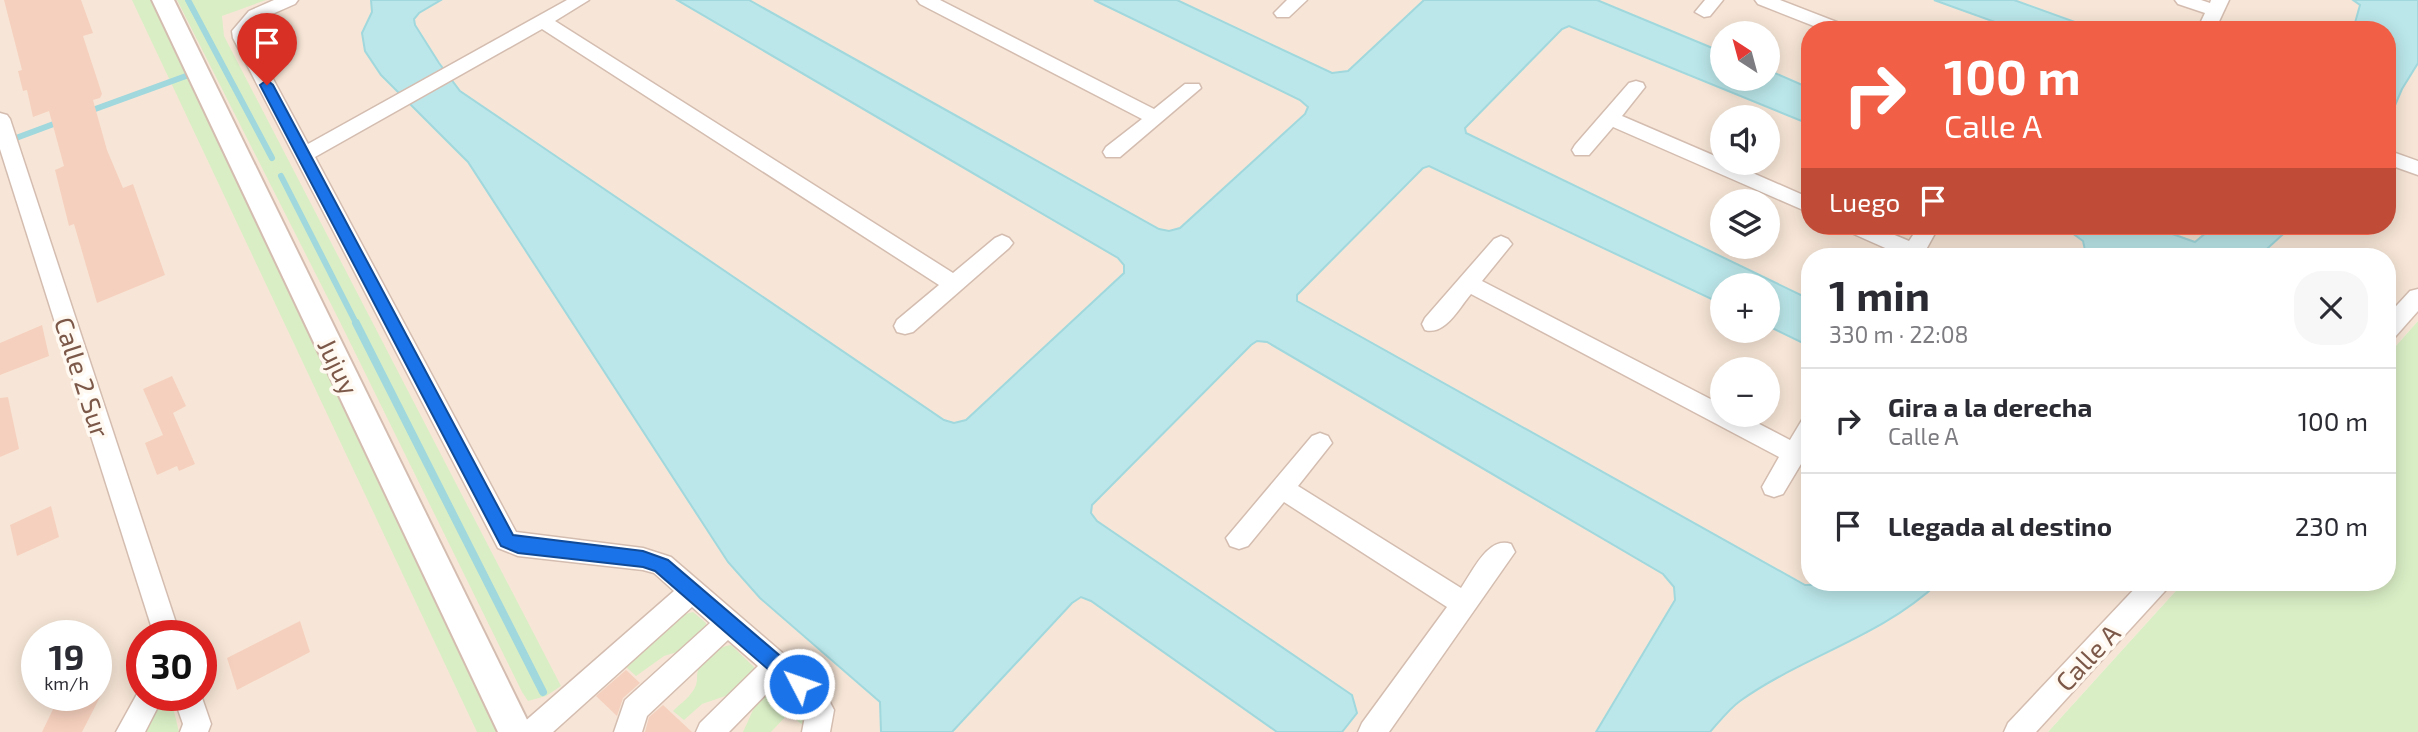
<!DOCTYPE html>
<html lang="es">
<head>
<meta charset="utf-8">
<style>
	body { margin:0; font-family:"Exo 2",sans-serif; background:#f7f7f7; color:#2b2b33; height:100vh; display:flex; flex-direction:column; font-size:26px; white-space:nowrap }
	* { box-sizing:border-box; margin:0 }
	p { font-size:23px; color:#7c7c81 }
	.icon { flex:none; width:38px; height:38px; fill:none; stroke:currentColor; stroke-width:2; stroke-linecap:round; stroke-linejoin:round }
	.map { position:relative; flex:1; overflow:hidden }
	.panel { position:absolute; left:1801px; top:248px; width:595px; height:343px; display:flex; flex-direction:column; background:#fff; border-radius:28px; box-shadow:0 4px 18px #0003 }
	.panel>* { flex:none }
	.guide { position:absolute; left:1801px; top:21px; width:595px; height:214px; border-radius:28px; box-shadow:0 4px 18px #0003; background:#f15f46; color:#fff; overflow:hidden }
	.needle { width:46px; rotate:324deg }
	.buttons { position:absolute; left:1710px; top:21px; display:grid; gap:14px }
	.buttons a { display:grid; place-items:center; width:70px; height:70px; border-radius:50%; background:#fff; box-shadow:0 4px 18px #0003; font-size:35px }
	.speed { position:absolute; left:21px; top:620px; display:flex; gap:14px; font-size:35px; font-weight:700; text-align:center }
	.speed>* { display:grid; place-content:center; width:91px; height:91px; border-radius:50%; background:#fff; box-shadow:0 4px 18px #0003; line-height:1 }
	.speed small { font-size:18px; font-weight:400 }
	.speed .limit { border:10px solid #d22; background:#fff; color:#111 }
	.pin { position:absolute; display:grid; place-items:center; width:60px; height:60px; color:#fff; margin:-72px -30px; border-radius:50% 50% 50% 0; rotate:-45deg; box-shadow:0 0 7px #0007 }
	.pin .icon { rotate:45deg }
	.me { position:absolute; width:77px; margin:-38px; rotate:311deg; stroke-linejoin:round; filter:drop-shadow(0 0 5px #0008) }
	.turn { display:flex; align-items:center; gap:24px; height:147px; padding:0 28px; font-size:32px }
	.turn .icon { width:91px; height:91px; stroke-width:2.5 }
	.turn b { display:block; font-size:49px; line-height:60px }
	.then { display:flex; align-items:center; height:66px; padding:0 28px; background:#0003; gap:14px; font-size:26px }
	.round { display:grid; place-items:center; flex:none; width:74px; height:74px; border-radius:28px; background:#f7f7f7 }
	.summary { display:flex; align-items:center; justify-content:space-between; height:119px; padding:0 28px }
	h1 { font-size:42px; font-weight:700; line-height:52px }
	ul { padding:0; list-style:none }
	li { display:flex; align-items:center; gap:21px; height:105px; padding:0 28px; border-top:2px solid #e1e1e2 }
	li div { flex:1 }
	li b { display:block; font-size:26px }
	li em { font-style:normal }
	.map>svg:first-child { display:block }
</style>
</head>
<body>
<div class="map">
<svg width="2418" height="732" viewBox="0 0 2418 732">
	<rect width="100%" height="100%" fill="#fef4e9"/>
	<!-- residential -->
	<path fill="#f7e6d7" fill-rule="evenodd" d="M0,0H2418V321L2387,356V257H1810V583H2183L2048,732H0ZM1810,30H2387V226H1810ZM1722,33H1768V79H1722ZM1722,117H1768V163H1722ZM1722,201H1768V247H1722ZM1722,285H1768V331H1722ZM1722,369H1768V415H1722ZM37,635H96V695H37ZM142,635H201V695H142Z"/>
	<!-- green -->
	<g fill="#d9eec5">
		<polygon points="132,0 153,0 500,732 477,732"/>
		<polygon points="177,0 266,0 222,16 224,36 561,686 546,696 528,701 522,692 339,320"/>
		<polygon points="2418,321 2418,732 2048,732 2183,583 2387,583 2387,356"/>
		<polygon points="693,612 706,623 706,629 687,649 664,656 636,676 625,666 682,615"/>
		<path d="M731,645L754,667V674L737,692L702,704L684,720L673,711C681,703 692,696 696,685C698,679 696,673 699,668C705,656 718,647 731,645Z"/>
		<path d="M775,689L782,690L805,709L803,725L788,714L771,732H743C752,714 755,697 775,689Z"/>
		<polygon points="167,699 171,699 179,732 142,732 158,702"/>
	</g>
	<!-- water -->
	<g fill="#bbe7ea" stroke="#a0d8dd" stroke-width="2">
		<path d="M371,0H441L419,13L414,19L415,25L439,63L460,91L944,420L954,423L966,420L1124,273V265L1118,258L677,0H749L1159,229L1169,231L1180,228L1305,114L1308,107L1300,100L1094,0H1177L1332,73L1348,71L1424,0H1597L1722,52V79H1768V70L1809,88V124L1569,26L1562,29L1465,128L1466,133L1809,299V346L1768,326V285H1722V304L1429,166L1423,168L1297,295V301L1805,585L1938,583C1881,637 1803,656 1740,701C1729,709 1719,722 1710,732H1596L1675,600L1674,587L1663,574L1267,342L1257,341L1251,345L1092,505L1091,513L1097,521L1352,695L1357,713L1342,732H1277L1091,601L1081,597L1072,603L952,732H881L880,702L760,598L728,562L468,162L381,75L365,51L362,33L372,12Z"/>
		<polygon points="1934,0 2014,0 2097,30 2017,30"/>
		<polygon points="2353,0 2418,0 2418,63 2402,89 2387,124 2387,30 2353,30 2360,5"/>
		<polygon points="2055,226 2150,226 2195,242 2214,226 2292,226 2258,257 2082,257 2085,250 2083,241 2072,233"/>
	</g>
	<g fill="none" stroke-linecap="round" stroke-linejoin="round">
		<!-- stream-far1 -->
		<g stroke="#a0d8dd" stroke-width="6">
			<polyline points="188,0 272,158"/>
			<polyline points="87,112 186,76"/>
			<polyline points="8,141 59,122"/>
			<polyline points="281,176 357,325"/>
		</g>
		<!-- stream -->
		<polyline stroke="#a0d8dd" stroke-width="8" points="356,323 543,692"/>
	</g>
	<!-- building -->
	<g fill="#f6d0be">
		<polygon points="4,0 81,0 93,33 83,36 102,94 100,98 93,100 107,150 123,188 133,184 165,275 97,303 74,224 69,226 55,170 64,166 49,111 33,117 27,90 23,91 18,71 22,70"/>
		<polygon points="42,325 49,356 0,375 0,343"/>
		<polygon points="172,376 186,406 173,413 195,464 179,471 177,466 157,475 145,443 163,435 143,389"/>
		<polygon points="8,397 19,449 0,457 0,398"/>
		<polygon points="51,506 59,537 17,556 10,525"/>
		<polygon points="300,621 310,652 237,690 227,658"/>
		<polygon points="626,670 640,683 623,698 617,716 596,696"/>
		<polygon points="76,695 101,695 82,732 42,732 58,699"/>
		<polygon points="663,705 692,732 645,732 649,717"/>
	</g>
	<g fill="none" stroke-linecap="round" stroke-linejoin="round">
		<!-- minor casing -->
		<g stroke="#d4bdb0" stroke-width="3">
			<g id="minor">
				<polygon points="274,0 298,0 295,4 261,19 250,32 251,38 308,144 567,0 589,0 555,21 953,273 995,238 1002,235 1009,238 1013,243 1009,248 913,332 905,334 897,332 894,326 897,320 939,285 542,29 315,157 516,532 643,548 671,557 822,687 834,710 830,732 802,732 806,711 777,683 729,732 696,732 700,723 758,666 728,640 647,716 642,732 614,732 625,700 710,623 692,607 553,732 519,732 523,723 674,591 654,573 643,570 518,556 498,548 233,38 232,31 249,11"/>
				<polygon points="917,0 940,0 1154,109 1185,84 1199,84 1201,88 1120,157 1106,157 1103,152 1106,147 1142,119 920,4"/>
				<polygon points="1287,0 1307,0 1289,17 1277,17 1274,13"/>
				<polygon points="1705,0 1723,0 1710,16 1704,17 1695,12"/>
				<polygon points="1755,0 1780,0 1847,26 1850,30 1824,30 1758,4"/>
				<polygon points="2175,0 2201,0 2210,3 2211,0 2229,0 2215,30 2197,30 2205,13 2178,4"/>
				<polygon points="1636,81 1643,83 1645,87 1622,116 1722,159 1722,163 1730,163 1810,198 1810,213 1613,127 1589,155 1575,155 1572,150 1575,145 1629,83"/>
				<polygon points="0,113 7,115 10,119 180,635 154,635 0,149"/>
				<polygon points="2387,150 2418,161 2418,175 2387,164"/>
				<polygon points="1844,226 1873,226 1909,241 1919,226 1939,226 1922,257 1901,257 1901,255 1847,231"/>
				<path d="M1501,236L1508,239L1512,244L1482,281L1722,405V415H1742L1790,440L1802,420L1810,418V449L1783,494L1774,497L1765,494L1762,487L1779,457L1471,294C1459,308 1445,336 1425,330L1422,324L1425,318L1494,239Z"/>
				<polygon points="2418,289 2418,311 2395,337 2387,339 2387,316 2410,291"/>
				<path d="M1320,433L1328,436L1332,443L1298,486L1461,588C1473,571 1488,536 1511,544L1515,552L1389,732H1358L1362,723L1447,607L1284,502L1248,546L1239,549L1230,546L1226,538L1312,436Z"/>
				<polygon points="2140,583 2169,583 2165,591 2036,732 2004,732 2008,723"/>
				<polygon points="142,685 142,695 164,695 145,732 116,732"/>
				<polygon points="173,695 201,695 211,724 208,732 180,732 183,724"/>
			</g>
		</g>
		<!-- tertiary casing -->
		<g stroke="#d4bdb0" stroke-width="4">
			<polygon id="tertiary" points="152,0 174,0 533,732 498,732"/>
		</g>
		<!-- minor -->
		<use href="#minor" fill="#fff" fill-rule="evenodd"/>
		<!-- tertiary -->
		<use href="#tertiary" fill="#fff" fill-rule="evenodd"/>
	</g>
	<!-- route -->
	<polygon fill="#1a73e8" stroke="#114b97" stroke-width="2" points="267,80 273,85 513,535 643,551 668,560 806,678 809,684 806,691 799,693 793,691 655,571 643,567 518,553 501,546 260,85"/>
	<g text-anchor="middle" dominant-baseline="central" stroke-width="7" stroke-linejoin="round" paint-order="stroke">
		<!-- street labels -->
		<g font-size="26" fill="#7c5849" stroke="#fff9f1">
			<text transform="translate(339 366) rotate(64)">Jujuy</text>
			<text transform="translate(83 377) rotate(72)">Calle 2 Sur</text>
			<text transform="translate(2087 657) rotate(-47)">Calle A</text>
		</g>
	</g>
</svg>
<div class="buttons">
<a><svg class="needle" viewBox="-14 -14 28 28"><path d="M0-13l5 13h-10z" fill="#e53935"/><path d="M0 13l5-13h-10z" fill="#7c7c81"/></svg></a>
<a><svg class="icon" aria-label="sound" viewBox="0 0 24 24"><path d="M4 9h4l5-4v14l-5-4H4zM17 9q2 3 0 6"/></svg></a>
<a><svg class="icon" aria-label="layers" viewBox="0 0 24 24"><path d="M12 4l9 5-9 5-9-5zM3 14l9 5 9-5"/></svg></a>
<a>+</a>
<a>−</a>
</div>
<div class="speed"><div>19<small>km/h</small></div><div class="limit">30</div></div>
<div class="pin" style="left:267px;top:85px;background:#d93025"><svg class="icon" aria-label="arrive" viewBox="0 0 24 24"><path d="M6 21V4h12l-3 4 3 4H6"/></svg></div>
<svg class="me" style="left:799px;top:684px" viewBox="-20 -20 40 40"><circle r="17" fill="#1a73e8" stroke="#fff" stroke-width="3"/><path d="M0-11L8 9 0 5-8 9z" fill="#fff"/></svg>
<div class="guide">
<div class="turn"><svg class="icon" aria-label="right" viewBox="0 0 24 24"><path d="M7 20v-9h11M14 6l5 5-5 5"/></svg><div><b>100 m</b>Calle A</div></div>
<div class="then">Luego<svg class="icon" aria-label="arrive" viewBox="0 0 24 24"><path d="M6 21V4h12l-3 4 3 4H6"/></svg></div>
</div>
<section class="panel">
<div class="summary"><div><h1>1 min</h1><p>330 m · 22:08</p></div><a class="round"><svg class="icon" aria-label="close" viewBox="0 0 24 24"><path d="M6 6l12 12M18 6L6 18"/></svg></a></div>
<ul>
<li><svg class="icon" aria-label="right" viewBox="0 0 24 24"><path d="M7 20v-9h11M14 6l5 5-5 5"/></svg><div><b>Gira a la derecha</b><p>Calle A</p></div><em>100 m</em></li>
<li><svg class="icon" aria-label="arrive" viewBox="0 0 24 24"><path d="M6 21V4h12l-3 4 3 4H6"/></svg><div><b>Llegada al destino</b></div><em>230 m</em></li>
</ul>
</section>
</div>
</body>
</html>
